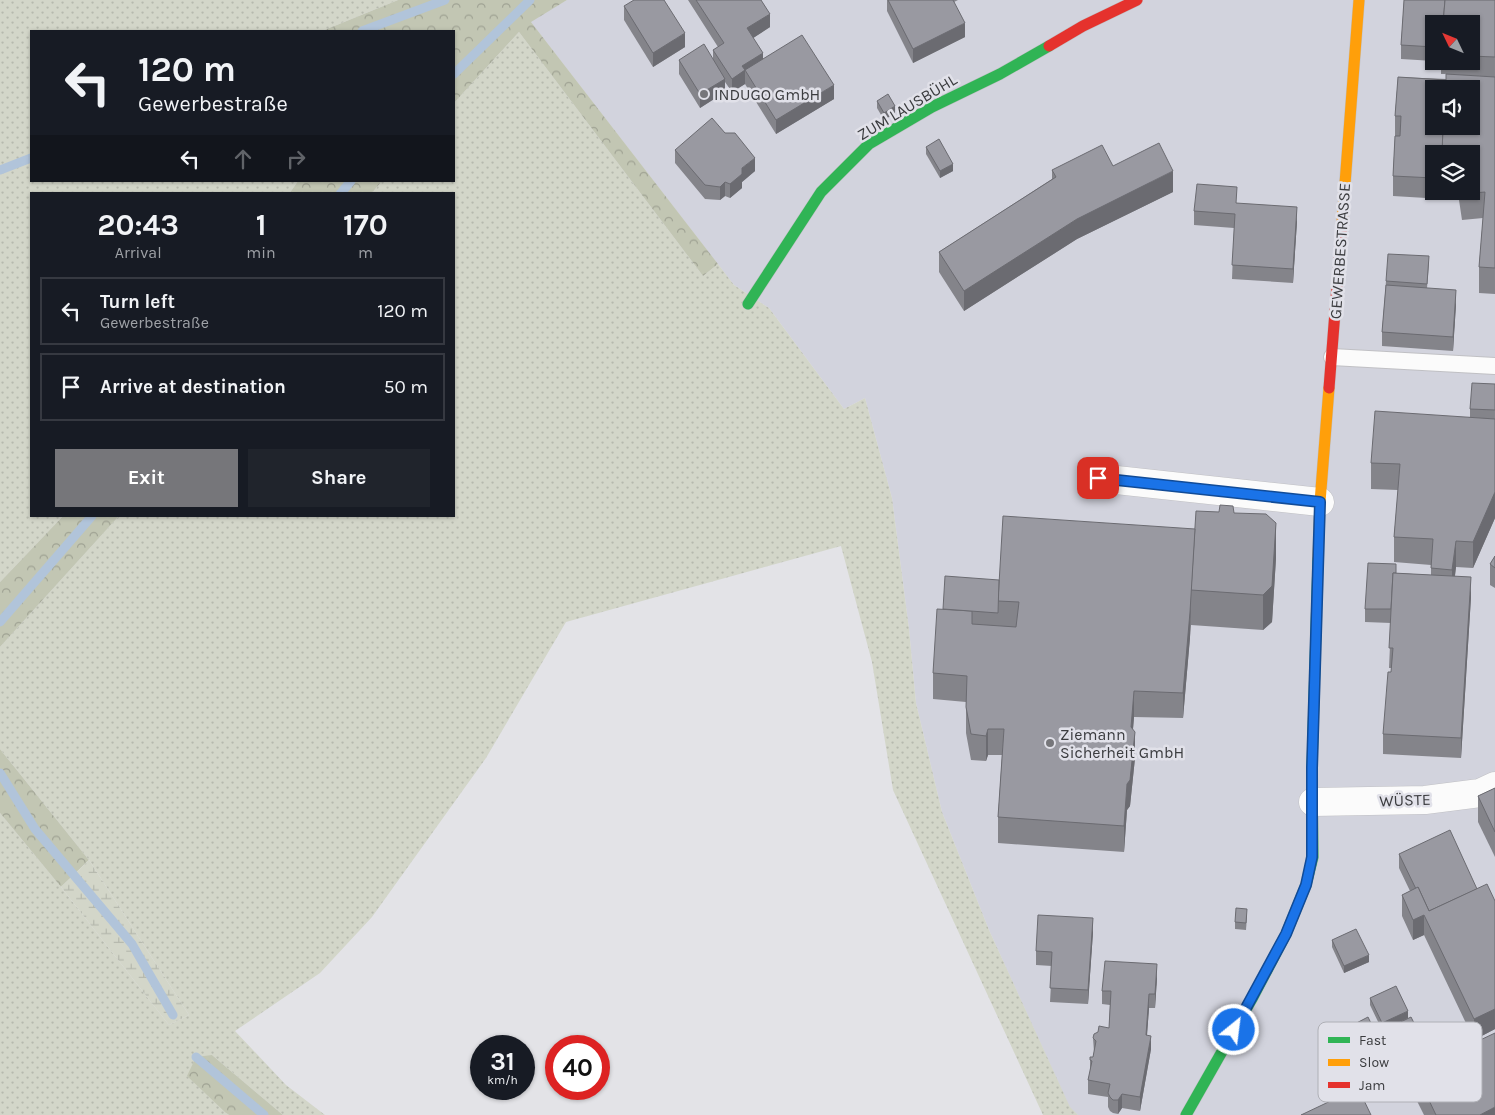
<!DOCTYPE html>
<html lang="en">
<head>
<meta charset="utf-8">
<style>
	body { margin:0; font-family:Karla,sans-serif; background:#20242c; color:#f1f3f6; height:100vh; display:flex; flex-direction:column; font-size:19px; white-space:nowrap }
	* { box-sizing:border-box; margin:0 }
	p { font-size:16px; color:#9ea1a6 }
	.icon { flex:none; width:28px; height:28px; fill:none; stroke:currentColor; stroke-width:2; stroke-linecap:round; stroke-linejoin:round }
	.map { position:relative; flex:1; overflow:hidden }
	.sheet { position:absolute; left:30px; top:192px; width:425px; height:325px; display:flex; flex-direction:column; background:#171b24; border-radius:0px; box-shadow:0 1px 4px #0004 }
	.sheet>* { flex:none }
	.guide { position:absolute; left:30px; top:30px; width:425px; height:152px; border-radius:0px; box-shadow:0 1px 4px #0004; background:#171b24; color:#f1f3f6; overflow:hidden }
	.needle { width:32px; rotate:313deg }
	.buttons { position:absolute; left:1425px; top:15px; display:grid; gap:10px }
	.buttons a { display:grid; place-items:center; width:55px; height:55px; border-radius:0px; background:#171b24; box-shadow:0 1px 4px #0004; font-size:25px }
	.speed { position:absolute; left:470px; top:1035px; display:flex; gap:10px; font-size:25px; font-weight:700; text-align:center }
	.speed>* { display:grid; place-content:center; width:65px; height:65px; border-radius:50%; background:#171b24; box-shadow:0 1px 4px #0004; line-height:1 }
	.speed small { font-size:12px; font-weight:400 }
	.speed .limit { border:8px solid #d22; background:#fff; color:#111 }
	.pin { position:absolute; display:grid; place-items:center; width:42px; height:42px; color:#fff; margin:-21px; border-radius:10px; box-shadow:0 2px 8px #0006 }
	.me { position:absolute; width:55px; margin:-28px; rotate:29deg; stroke-linejoin:round; filter:drop-shadow(0 0 4px #0008) }
	.turn { display:flex; align-items:center; gap:18px; height:105px; padding:0 25px; font-size:22px }
	.turn .icon { width:65px; height:65px; stroke-width:2.5 }
	.turn b { display:block; font-size:35px; line-height:42px }
	.lanes { display:flex; align-items:center; height:48px; padding:0 25px; background:#0003; justify-content:center; gap:25px; direction:ltr }
	.lanes .off { opacity:.35 }
	.eta { display:flex; justify-content:space-evenly; align-items:center; height:85px; text-align:center }
	.eta b { font-size:30px; font-weight:700; line-height:35px }
	.cta { display:flex; gap:10px; margin-top:auto; padding:10px 25px }
	.cta a { flex:1; height:58px; border-radius:0px; background:#76767a; color:#fff; font-size:20px; font-weight:700; line-height:58px; text-align:center }
	.cta a+a { background:#20242c; color:#f1f3f6 }
	ul { padding:0; list-style:none }
	li { display:flex; align-items:center; gap:15px; height:68px; margin:0 10px 8px; padding:0 15px; border:2px solid #363941; border-radius:0px }
	li div { flex:1 }
	li b { display:block; font-size:19px }
	li em { font-style:normal }
	.map>svg:first-child { display:block }
</style>
</head>
<body>
<div class="map">
<svg width="1495" height="1115" viewBox="0 0 1495 1115">
	<defs>
		<pattern id="green-dots" width="8" height="8" patternUnits="userSpaceOnUse" patternTransform="scale(1.25)"><rect width="8" height="8" fill="#d3d6c9"/><path d="M2 2h.1M6 6h.1" fill="none" stroke="#b6b9ae" stroke-width="1.8" stroke-linecap="round"/></pattern>
		<pattern id="forest-crowns" width="20" height="18" patternUnits="userSpaceOnUse" patternTransform="scale(1.25)"><rect width="20" height="18" fill="#c2c6b3"/><path d="M2 6a3 3 0 1 1 6 0M12 15a3 3 0 1 1 6 0" fill="none" stroke="#9fa293"/></pattern>
		<pattern id="wetland-marsh" width="20" height="14" patternUnits="userSpaceOnUse" patternTransform="scale(1.25)"><rect width="20" height="14" fill="#d3d6c9"/><path d="M1 5h8M5 5V1M11 12h8M15 12V8" fill="none" stroke="#b6b9ae"/></pattern>
	</defs>
	<rect width="100%" height="100%" fill="#e3e3e7"/>
	<!-- built -->
	<path fill="#d2d3dd" fill-rule="evenodd" d="M567,0H1495V1115H1078L1070,1108L989,930L942,812L916,703L909,629L892,498L865,398L844,409L769,308L734,285L530,21ZM1434,24H1471V61H1434ZM1434,89H1471V126H1434ZM1434,154H1471V191H1434Z"/>
	<!-- green -->
	<g fill="url(#green-dots)">
		<polygon points="0,0 398,0 322,31 31,31 31,156 0,168"/>
		<polygon points="519,32 703,276 718,264 734,285 769,308 844,409 865,398 892,498 909,629 916,703 942,812 989,930 1070,1107 1078,1115 1043,1115 893,790 872,662 841,546 566,622 486,758 372,917 320,973 235,1031 286,1085 325,1115 283,1115 212,1055 226,1113 229,1115 0,1115 0,813 61,887 169,1025 189,1015 89,860 0,749 0,647 119,516 454,516 454,194 371,194 382,181 454,181 454,103"/>
		<polygon points="31,160 31,181 298,181 289,194 31,194 31,516 63,516 0,582 0,172"/>
	</g>
	<!-- forest -->
	<g fill="url(#forest-crowns)">
		<polygon points="398,0 567,0 531,22 718,264 703,276 519,32 454,103 454,31 322,31"/>
		<polygon points="298,181 382,181 371,194 289,194"/>
		<polygon points="63,516 119,516 0,647 0,582"/>
		<polygon points="0,749 89,860 61,887 0,813"/>
		<polygon points="212,1055 283,1115 229,1115 226,1113 187,1076 196,1057"/>
	</g>
	<!-- wetland -->
	<polygon fill="url(#wetland-marsh)" points="89,860 189,1015 169,1025 61,887"/>
	<g fill="none" stroke-linecap="round" stroke-linejoin="round">
		<!-- stream -->
		<g stroke="#b1c4da" stroke-width="9">
			<polyline points="362,31 445,0"/>
			<polyline points="454,74 530,0"/>
			<polyline points="0,170 31,158"/>
			<polyline points="340,194 351,181"/>
			<polyline points="0,622 92,516"/>
			<polyline points="0,773 35,829 132,944 173,1015"/>
			<polyline points="196,1057 264,1115"/>
		</g>
		<!-- lane casing -->
		<g stroke="#c0c0c4" stroke-width="18">
			<polyline id="lane" points="1332,357 1495,366"/>
		</g>
		<!-- street casing -->
		<g stroke="#c0c0c4" stroke-width="29">
			<g id="street">
				<polyline points="1098,478 1320,502"/>
				<polyline points="1313,802 1425,800 1480,793 1495,786"/>
			</g>
		</g>
		<!-- fast casing -->
		<g stroke="#c0c0c4" stroke-width="12">
			<g id="fast">
				<polyline points="748,304 821,192 869,144 932,107 1000,74 1049,46"/>
				<polyline points="1186,1115 1253,997 1286,934 1306,885 1313,857 1312,768 1318,559"/>
			</g>
		</g>
		<!-- slow casing -->
		<g stroke="#c0c0c4" stroke-width="12">
			<g id="slow">
				<polyline points="1342,223 1359,0"/>
				<polyline points="1318,559 1320,502 1329,388"/>
			</g>
		</g>
		<!-- jam casing -->
		<g stroke="#c0c0c4" stroke-width="12">
			<g id="jam">
				<polyline points="1049,46 1083,26 1137,0"/>
				<polyline points="1329,388 1342,223"/>
			</g>
		</g>
		<!-- lane -->
		<use href="#lane" stroke="#fbfbfb" stroke-width="16"/>
		<!-- street -->
		<use href="#street" stroke="#fbfbfb" stroke-width="28"/>
		<!-- fast -->
		<use href="#fast" stroke="#30b455" stroke-width="11"/>
		<!-- slow -->
		<use href="#slow" stroke="#ff9f0a" stroke-width="11"/>
		<!-- jam -->
		<use href="#jam" stroke="#e5322d" stroke-width="11"/>
	</g>
	<!-- wall -->
	<g fill="#84848a" fill-rule="evenodd">
		<polygon points="688,0 761,0 770,27 753,38 763,59 834,99 776,134 745,84 732,92 725,82 725,92 700,108 679,74 679,60 713,59 713,50 718,47"/>
		<polygon points="887,0 958,0 954,2 965,37 913,63 887,11"/>
		<path d="M1404,0H1495V294L1479,293V267L1483,218L1462,220L1459,200L1393,196V176L1395,136H1397H1395V116L1398,77L1446,79V74H1441V62L1437,61H1471V24H1434V61L1401,59V45ZM1434,89H1471V126H1434ZM1434,154H1471V191H1434Z"/>
		<polygon points="624,6 685,47 653,67 624,20"/>
		<polygon points="877,101 895,113 884,120 877,108"/>
		<polygon points="926,147 953,171 940,178 926,154"/>
		<polygon points="675,150 755,171 742,182 742,188 730,198 725,196 720,200 705,199 675,163"/>
		<polygon points="1113,166 1173,192 1077,239 964,311 939,272 939,252 1052,179 1052,170"/>
		<polygon points="1237,203 1297,221 1293,283 1232,279 1234,228 1194,225 1194,211"/>
		<polygon points="1429,263 1427,288 1456,304 1453,351 1382,346 1382,332 1386,281"/>
		<polygon points="1495,384 1495,518 1473,568 1456,567 1455,576 1471,597 1461,758 1383,754 1383,734 1392,668 1389,668 1391,623 1365,622 1365,609 1396,573 1431,575 1431,565 1394,562 1394,537 1398,490 1371,489 1371,463 1470,417 1470,409"/>
		<polygon points="1234,513 1276,558 1272,622 1263,630 1191,625 1183,718 1134,717 1133,729 1135,758 1130,806 1127,810 1124,852 998,843 998,817 1002,755 988,755 986,761 971,760 966,733 966,702 933,699 933,673 943,610 999,580 1195,529"/>
		<polygon points="1495,556 1495,588 1490,585 1490,564"/>
		<polygon points="1495,788 1495,857 1478,822 1478,796"/>
		<polygon points="1399,854 1477,889 1495,901 1495,1029 1474,1040 1424,935 1413,940 1402,916 1402,895 1410,891 1399,868"/>
		<polygon points="1247,916 1246,930 1235,929 1235,922"/>
		<polygon points="1093,932 1088,1004 1050,1002 1052,966 1036,965 1036,951"/>
		<polygon points="1332,940 1369,962 1344,973 1332,947"/>
		<polygon points="1157,978 1155,1008 1149,1008 1147,1035 1151,1049 1140,1111 1122,1108 1118,1114 1113,1113 1110,1111 1108,1107 1108,1097 1088,1094 1088,1080 1090,1072 1090,1060 1093,1057 1094,1052 1093,1038 1109,1028 1110,1005 1102,1004 1102,991"/>
		<polygon points="1370,998 1408,1018 1418,1038 1393,1050 1386,1036 1386,1029 1407,1019 1382,1030 1370,1005"/>
		<polygon points="1345,1029 1380,1049 1356,1061 1345,1036"/>
		<polygon points="1415,1071 1495,1115 1424,1115 1415,1097"/>
	</g>
	<!-- shaded-wall -->
	<g fill="#6b6b71">
		<polygon points="770,14 770,27 747,42 747,28"/>
		<polygon points="965,23 965,37 913,63 913,49"/>
		<polygon points="685,33 685,47 653,67 653,53"/>
		<polygon points="763,53 763,67 745,70 745,84 732,92 732,79 742,66"/>
		<polygon points="725,79 725,92 700,108 700,94"/>
		<polygon points="834,85 834,99 776,134 776,120"/>
		<polygon points="895,106 895,113 884,120 884,113"/>
		<polygon points="755,158 755,171 742,182 742,168"/>
		<polygon points="953,164 953,171 940,178 940,171"/>
		<polygon points="1173,171 1173,192 1077,239 964,311 964,291 1077,219"/>
		<polygon points="742,174 742,188 730,198 730,184"/>
		<polygon points="725,182 725,196 720,200 720,187"/>
		<polygon points="1297,207 1297,221 1293,283 1293,269"/>
		<polygon points="1456,290 1456,304 1453,351 1453,337"/>
		<polygon points="1495,492 1495,518 1473,568 1473,542"/>
		<polygon points="1276,523 1276,558 1272,622 1263,630 1263,595"/>
		<polygon points="1456,541 1456,567 1452,596 1452,570"/>
		<polygon points="1471,577 1471,597 1461,758 1461,738"/>
		<polygon points="1191,599 1190,638 1183,718 1183,693"/>
		<polygon points="1134,691 1134,717 1131,752 1131,727"/>
		<polygon points="988,729 988,755 986,761 986,736"/>
		<polygon points="1135,732 1135,758 1130,806 1127,810 1124,852 1124,826 1127,784"/>
		<polygon points="1424,915 1424,935 1413,940 1413,920"/>
		<polygon points="1093,918 1093,932 1088,1004 1088,990"/>
		<polygon points="1369,955 1369,962 1344,973 1344,966"/>
		<polygon points="1157,964 1157,978 1155,1008 1155,994"/>
		<polygon points="1149,994 1149,1008 1146,1048 1146,1035"/>
		<polygon points="1495,1009 1495,1029 1474,1040 1474,1019"/>
		<polygon points="1408,1011 1408,1018 1382,1030 1382,1023"/>
		<polygon points="1418,1031 1418,1038 1393,1050 1393,1043"/>
		<polygon points="1151,1036 1151,1049 1140,1111 1140,1097"/>
		<polygon points="1380,1042 1380,1049 1356,1061 1356,1054"/>
		<polygon points="1122,1094 1122,1108 1118,1114 1118,1100"/>
		<polygon points="1495,1107 1495,1115 1480,1115"/>
	</g>
	<!-- building -->
	<g fill="#9999a1" stroke="#6b6b71">
		<polygon points="634,0 664,0 685,33 653,53 624,6"/>
		<polygon points="696,0 761,0 770,14 747,28 763,53 742,66 745,70 732,79 713,50 724,43"/>
		<polygon points="888,0 953,0 965,23 913,49"/>
		<polygon points="1404,0 1445,0 1443,24 1434,24 1434,47 1401,45"/>
		<polygon points="1445,0 1495,0 1495,57 1471,56 1471,24 1443,24"/>
		<polygon points="802,35 834,85 776,120 745,70"/>
		<polygon points="704,44 725,79 700,94 679,60"/>
		<polygon points="1446,74 1495,77 1495,268 1479,267 1485,192 1462,194 1462,191 1471,191 1471,154 1442,154 1443,126 1471,126 1471,89 1446,89"/>
		<polygon points="1398,77 1446,80 1446,89 1434,89 1434,126 1443,126 1442,154 1434,154 1434,178 1393,176 1395,136 1400,136 1401,116 1395,116"/>
		<polygon points="888,94 895,106 884,113 877,101"/>
		<polygon points="712,118 725,133 735,133 755,158 742,168 742,174 730,184 725,182 720,187 705,185 675,150"/>
		<polygon points="939,139 953,164 940,171 926,147"/>
		<polygon points="1159,143 1173,171 1077,219 964,291 939,252 1056,177 1052,170 1102,145 1113,166"/>
		<polygon points="1197,184 1237,187 1236,203 1297,207 1293,269 1232,265 1235,214 1194,211"/>
		<polygon points="1388,254 1429,256 1427,284 1386,281"/>
		<polygon points="1386,285 1456,290 1453,337 1382,332"/>
		<polygon points="1472,383 1495,384 1495,410 1470,409"/>
		<polygon points="1375,411 1495,419 1495,492 1473,542 1456,541 1452,570 1431,568 1433,539 1394,537 1400,464 1371,463"/>
		<polygon points="1220,505 1233,506 1234,513 1266,514 1276,523 1272,586 1263,595 1191,590 1196,511 1219,512"/>
		<polygon points="1003,516 1195,529 1190,612 1183,693 1134,691 1131,727 1135,732 1130,780 1127,784 1124,826 998,817 1004,729 988,729 986,736 971,734 966,707 967,676 933,673 937,609 972,611 972,624 1016,627 1019,602 998,601"/>
		<polygon points="1495,556 1495,568 1490,564"/>
		<polygon points="1368,563 1396,564 1396,573 1393,573 1391,609 1365,609"/>
		<polygon points="1393,573 1471,577 1461,738 1383,734 1388,672 1391,672 1393,648 1389,648"/>
		<polygon points="945,576 999,580 998,613 943,609"/>
		<polygon points="1495,788 1495,832 1478,796"/>
		<polygon points="1450,830 1477,889 1429,911 1418,887 1416,889 1399,854"/>
		<polygon points="1487,884 1495,901 1495,1009 1474,1019 1424,915 1413,920 1402,895 1418,887 1429,911"/>
		<polygon points="1236,908 1247,909 1246,923 1235,922"/>
		<polygon points="1038,915 1093,918 1088,990 1050,988 1052,952 1036,951"/>
		<polygon points="1356,929 1369,955 1344,966 1332,940"/>
		<polygon points="1105,961 1157,964 1155,994 1149,994 1146,1035 1151,1036 1140,1097 1122,1094 1118,1100 1113,1100 1110,1097 1108,1093 1110,1084 1088,1080 1092,1061 1090,1060 1090,1057 1093,1057 1096,1041 1093,1038 1094,1034 1098,1032 1099,1026 1109,1028 1111,991 1102,991"/>
		<polygon points="1396,986 1408,1011 1382,1023 1370,998"/>
		<polygon points="1368,1017 1380,1042 1356,1054 1345,1029"/>
		<polygon points="1411,1017 1418,1031 1393,1043 1386,1029"/>
		<polygon points="1495,1033 1495,1107 1480,1115 1436,1115 1415,1071"/>
		<polygon points="1358,1088 1371,1115 1301,1115"/>
	</g>
	<g fill="none" stroke-linecap="round" stroke-linejoin="round">
		<!-- route casing -->
		<g stroke="#114b97" stroke-width="12">
			<polyline id="route" points="1098,478 1320,502 1312,768 1312,857 1306,885 1286,934 1234,1030"/>
		</g>
		<!-- route -->
		<use href="#route" stroke="#1a73e8" stroke-width="9"/>
	</g>
	<!-- markers -->
	<g fill="#76767a" stroke="#e1e1e9" stroke-width="2">
		<circle cx="704" cy="94" r="5"/>
		<circle cx="1050" cy="743" r="5"/>
	</g>
	<g text-anchor="middle" dominant-baseline="central" stroke-width="5" stroke-linejoin="round" paint-order="stroke">
		<!-- poi labels -->
		<g font-size="16" fill="#3b3c3f" stroke="#e1e1e9" text-anchor="start">
			<text x="714" y="94">INDUGO GmbH</text>
			<text x="1060" y="734">Ziemann<tspan x="1060" dy="18">Sicherheit GmbH</tspan></text>
		</g>
		<!-- street labels -->
		<g font-size="16" fill="#3b3c3f" stroke="#e1e1e9">
			<text transform="translate(907 107) rotate(-31)">ZUM LAUSBÜHL</text>
			<text transform="translate(1340 251) rotate(-86)">GEWERBESTRASSE</text>
			<text transform="translate(1405 800) rotate(-2)">WÜSTE</text>
		</g>
	</g>
	<!-- legend -->
	<rect x="1318" y="1022" width="164" height="80" rx="8" fill="#e1e1e9" stroke="#afb0b6" stroke-width="1"/>
	<rect x="1328" y="1037" width="22" height="6" fill="#30b455"/>
	<rect x="1328" y="1059" width="22" height="7" fill="#ff9f0a"/>
	<rect x="1328" y="1082" width="22" height="6" fill="#e5322d"/>
	<g font-size="14" fill="#3b3c3f">
		<text x="1359" y="1045">Fast</text>
		<text x="1359" y="1067">Slow</text>
		<text x="1359" y="1090">Jam</text>
	</g>
</svg>
<div class="buttons">
<a><svg class="needle" viewBox="-14 -14 28 28"><path d="M0-13l5 13h-10z" fill="#e53935"/><path d="M0 13l5-13h-10z" fill="#9ea1a6"/></svg></a>
<a><svg class="icon" aria-label="sound" viewBox="0 0 24 24"><path d="M4 9h4l5-4v14l-5-4H4zM17 9q2 3 0 6"/></svg></a>
<a><svg class="icon" aria-label="layers" viewBox="0 0 24 24"><path d="M12 4l9 5-9 5-9-5zM3 14l9 5 9-5"/></svg></a>
</div>
<div class="speed"><div>31<small>km/h</small></div><div class="limit">40</div></div>
<div class="pin" style="left:1098px;top:478px;background:#d93025"><svg class="icon" aria-label="arrive" viewBox="0 0 24 24"><path d="M6 21V4h12l-3 4 3 4H6"/></svg></div>
<svg class="me" style="left:1234px;top:1030px" viewBox="-20 -20 40 40"><circle r="17" fill="#1a73e8" stroke="#fff" stroke-width="3"/><path d="M0-11L8 9 0 5-8 9z" fill="#fff"/></svg>
<div class="guide">
<div class="turn"><svg class="icon" aria-label="left" viewBox="0 0 24 24"><path d="M17 20v-9H6M10 6l-5 5 5 5"/></svg><div><b>120 m</b>Gewerbestraße</div></div>
<div class="lanes"><svg class="icon" aria-label="left" viewBox="0 0 24 24"><path d="M17 20v-9H6M10 6l-5 5 5 5"/></svg><svg class="icon off" aria-label="ahead" viewBox="0 0 24 24"><path d="M12 20V5M6 11l6-6 6 6"/></svg><svg class="icon off" aria-label="right" viewBox="0 0 24 24"><path d="M7 20v-9h11M14 6l5 5-5 5"/></svg></div>
</div>
<section class="sheet">
<div class="eta">
<div><b>20:43</b><p>Arrival</p></div>
<div><b>1</b><p>min</p></div>
<div><b>170</b><p>m</p></div>
</div>
<ul>
<li><svg class="icon" aria-label="left" viewBox="0 0 24 24"><path d="M17 20v-9H6M10 6l-5 5 5 5"/></svg><div><b>Turn left</b><p>Gewerbestraße</p></div><em>120 m</em></li>
<li><svg class="icon" aria-label="arrive" viewBox="0 0 24 24"><path d="M6 21V4h12l-3 4 3 4H6"/></svg><div><b>Arrive at destination</b></div><em>50 m</em></li>
</ul>
<div class="cta"><a>Exit</a><a>Share</a></div>
</section>
</div>
</body>
</html>
